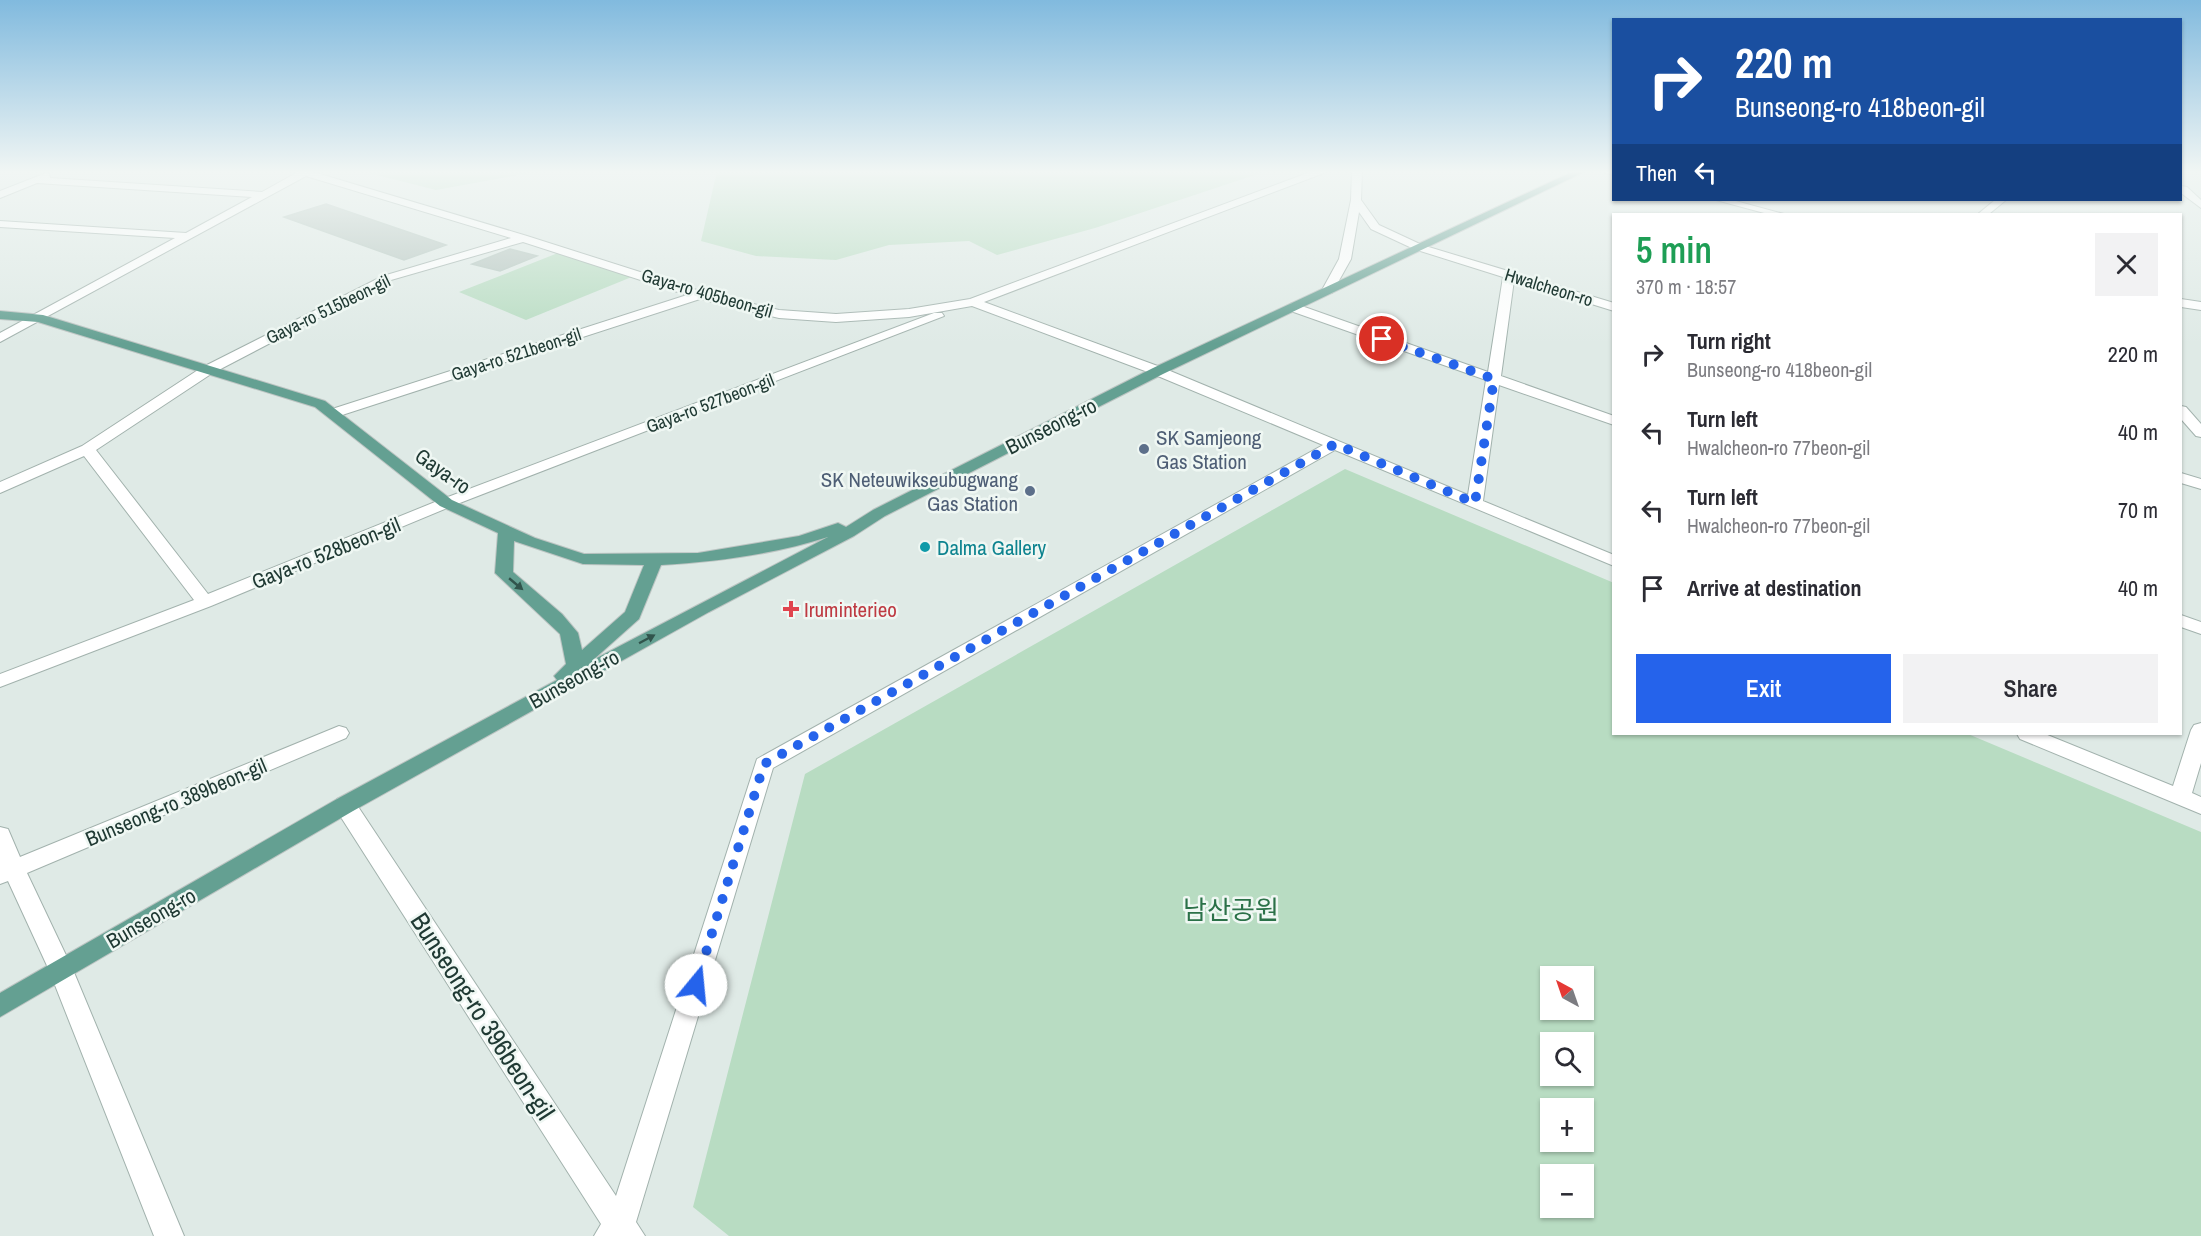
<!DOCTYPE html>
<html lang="en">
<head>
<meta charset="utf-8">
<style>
	body { margin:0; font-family:"Archivo Narrow","Noto Sans KR",sans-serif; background:#f2f2f3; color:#2b2b33; height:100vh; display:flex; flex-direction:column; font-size:22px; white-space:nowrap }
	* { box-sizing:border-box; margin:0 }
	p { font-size:20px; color:#7c7c81 }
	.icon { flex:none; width:33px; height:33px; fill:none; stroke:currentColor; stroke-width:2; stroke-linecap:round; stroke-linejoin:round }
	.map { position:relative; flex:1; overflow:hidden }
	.panel { position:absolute; left:1612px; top:213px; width:570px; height:522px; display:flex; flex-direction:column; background:#fff; border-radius:0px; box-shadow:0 2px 4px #0004 }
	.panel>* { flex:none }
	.top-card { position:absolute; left:1612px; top:18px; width:570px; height:183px; border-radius:0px; box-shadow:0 2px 4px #0004; background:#1a4fa0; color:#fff; overflow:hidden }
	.needle { width:39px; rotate:320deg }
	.buttons { position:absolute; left:1540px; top:966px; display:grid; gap:12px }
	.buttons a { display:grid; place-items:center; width:54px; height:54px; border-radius:0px; background:#fff; box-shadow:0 2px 4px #0004; font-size:30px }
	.pin { position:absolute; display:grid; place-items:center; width:51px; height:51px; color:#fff; margin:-26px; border:3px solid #fff; border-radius:50%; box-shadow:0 2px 6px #0007 }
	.me { position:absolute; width:66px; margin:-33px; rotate:17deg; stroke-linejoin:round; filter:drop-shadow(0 0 4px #0008) }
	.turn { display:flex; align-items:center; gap:21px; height:126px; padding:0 24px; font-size:27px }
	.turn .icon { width:78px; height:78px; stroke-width:2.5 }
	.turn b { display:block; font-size:42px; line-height:51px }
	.then { display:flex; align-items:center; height:57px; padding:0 24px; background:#0003; gap:12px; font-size:22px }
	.round { display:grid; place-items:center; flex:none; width:63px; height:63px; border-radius:0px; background:#f2f2f3 }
	.head { display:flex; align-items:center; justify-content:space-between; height:102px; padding:0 24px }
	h1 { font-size:36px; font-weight:600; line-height:45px; color:#1e9e55 }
	.action { display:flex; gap:12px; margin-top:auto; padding:12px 24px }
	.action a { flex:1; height:69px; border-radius:0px; background:#2563eb; color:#fff; font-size:24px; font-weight:600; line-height:69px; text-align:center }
	.action a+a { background:#f2f2f3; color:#2b2b33 }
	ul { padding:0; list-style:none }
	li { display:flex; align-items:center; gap:18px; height:78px; padding:0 24px }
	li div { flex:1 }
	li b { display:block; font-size:22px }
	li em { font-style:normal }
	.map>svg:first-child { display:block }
</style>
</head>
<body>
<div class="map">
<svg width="2201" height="1236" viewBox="0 0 2201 1236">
	<rect width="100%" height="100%" fill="#dfeae6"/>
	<!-- green -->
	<g fill="#b8dcc2" fill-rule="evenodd">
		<polygon points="361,171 540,171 436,190"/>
		<polygon points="717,171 1267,171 1095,228 997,255 969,241 889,245 836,260 756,256 701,241"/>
		<polygon points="563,251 639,274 526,320 459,292"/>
		<path d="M1345,469L1614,583V734H1968L2201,832V1236H729L693,1207L805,774ZM1551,976H1584V1010H1551ZM1551,1042H1584V1076H1551ZM1551,1108H1584V1142H1551ZM1551,1174H1584V1208H1551Z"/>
	</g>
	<!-- building -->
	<g fill="#b5c5bf" stroke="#b2c4bd" stroke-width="1.5">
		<polygon points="326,204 446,245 404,260 284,217"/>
		<polygon points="510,249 537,256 500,271 472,264"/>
	</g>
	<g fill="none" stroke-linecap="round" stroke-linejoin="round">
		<!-- minor casing -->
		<g stroke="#a2b2ad" stroke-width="2">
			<g id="minor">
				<polygon points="294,171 310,171 527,236 703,292 779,310 836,314 909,309 970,299 1313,171 1326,171 1324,173 984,302 1163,368 1468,495 1486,380 1288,310 1286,307 1292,303 1296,304 1488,372 1503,277 1414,249 1371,229 1359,212 1351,259 1332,293 1324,293 1322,290 1339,259 1351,200 1352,171 1362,171 1361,200 1379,225 1422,245 1614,303 1614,311 1514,280 1501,376 1614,416 1614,425 1499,385 1483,501 1614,555 1614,566 1335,450 773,768 636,1222 645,1236 594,1236 601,1224 337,811 334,805 337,799 345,797 353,799 616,1196 757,759 1323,445 1153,374 972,306 909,317 836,322 779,318 700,299 339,416 329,416 327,413 329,410 687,295 523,242 391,280 211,374 96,450 208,594 440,500 934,313 942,313 944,316 452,506 211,606 0,687 0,674 194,600 84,456 0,493 0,482 82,446 201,368 383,276 511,238 306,176 0,342 0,333 175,238 0,227 0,221 186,233 252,197 37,183 0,198 0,191 46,173 49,174 50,178 262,192 296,173"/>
				<polygon points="1603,171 1614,171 1614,175 1605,173"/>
				<polygon points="2181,186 2187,187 2201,200 2201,208 2181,193"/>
				<polygon points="1716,200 1732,200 1784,214 1768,214"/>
				<polygon points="1995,200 2006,200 1989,214 1978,214"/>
				<polygon points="2181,299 2201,302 2201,310 2181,307"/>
				<polygon points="2181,406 2186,407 2201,424 2201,437 2196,436 2181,419"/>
				<polygon points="2181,473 2201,479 2201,489 2181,483"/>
				<polygon points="2181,615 2201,622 2201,634 2181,627"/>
				<polygon points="2201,723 2201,763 2192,793 2201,797 2201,814 2020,739 2017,734 2045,734 2173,786 2191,730 2194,725"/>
				<polygon points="339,726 346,728 349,733 346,738 27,873 73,970 184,1236 154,1236 49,970 8,881 0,884 0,827 8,829 20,857"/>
			</g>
		</g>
		<!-- major casing -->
		<g stroke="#bcc4c2" stroke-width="2">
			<path id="major" d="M1574,171H1586L1163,374L885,516L854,536L709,612L353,811L0,1017V993L337,799L557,680L554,676L566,664L560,634L495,573L498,533L440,506L315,407L38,322L0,319V311L43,315L325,401L452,500L535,538L584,554L698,553L799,536L838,523L846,527L873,510L1153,368ZM828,537L593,660L639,619L661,565C716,562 775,554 828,537ZM514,541L583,564L644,565L625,612L582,650L578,633L562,614L513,572Z"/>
		</g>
		<!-- minor -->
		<use href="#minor" fill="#fff" fill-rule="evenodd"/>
		<!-- major -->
		<use href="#major" fill="#64a092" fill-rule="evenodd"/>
	</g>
	<!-- one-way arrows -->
	<defs><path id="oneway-solid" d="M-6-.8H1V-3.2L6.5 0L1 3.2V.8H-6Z" transform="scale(1.5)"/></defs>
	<g fill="#31544c">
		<use href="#oneway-solid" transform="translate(516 584) rotate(40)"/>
		<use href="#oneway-solid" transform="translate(647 639) rotate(-28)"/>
	</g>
	<!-- sky -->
	<linearGradient id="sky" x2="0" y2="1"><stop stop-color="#81bade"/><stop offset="0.5" stop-color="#f1f6f4"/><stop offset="1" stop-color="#f1f6f4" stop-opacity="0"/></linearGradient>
	<rect width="2201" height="344" fill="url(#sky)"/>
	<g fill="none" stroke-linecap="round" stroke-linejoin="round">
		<!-- route -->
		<polyline stroke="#2563eb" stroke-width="10" stroke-dasharray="0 18" points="696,985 764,764 1335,444 1475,503 1494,379 1382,339"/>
	</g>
	<!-- markers -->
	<g fill="#5c6f8a" stroke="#eff7f3" stroke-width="2">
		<circle cx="1144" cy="449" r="6"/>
		<circle cx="1030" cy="491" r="6"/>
	</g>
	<circle fill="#0f9aa8" stroke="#eff7f3" stroke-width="2" cx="925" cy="547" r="6"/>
	<path fill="#e0444e" stroke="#eff7f3" stroke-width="2" d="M788 600h6v6h6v6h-6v6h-6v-6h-6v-6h6z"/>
	<g text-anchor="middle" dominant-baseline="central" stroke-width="5" stroke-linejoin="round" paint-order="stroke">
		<!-- far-street labels -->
		<g font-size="18" fill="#203a34" stroke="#eff7f3">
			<text transform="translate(1549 287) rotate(17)">Hwalcheon-ro</text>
			<text transform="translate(707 293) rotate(16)">Gaya-ro 405beon-gil</text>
			<text transform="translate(328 309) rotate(-26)">Gaya-ro 515beon-gil</text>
			<text transform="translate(516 354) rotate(-18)">Gaya-ro 521beon-gil</text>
			<text transform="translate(710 403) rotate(-21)">Gaya-ro 527beon-gil</text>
		</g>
		<!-- street labels -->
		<g font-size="21" fill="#203a34" stroke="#eff7f3">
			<text transform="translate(1051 426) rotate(-27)">Bunseong-ro</text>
			<text transform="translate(443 471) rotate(35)">Gaya-ro</text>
			<text transform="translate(326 553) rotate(-22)">Gaya-ro 528beon-gil</text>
			<text transform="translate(574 679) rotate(-29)">Bunseong-ro</text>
			<text transform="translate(176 802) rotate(-23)">Bunseong-ro 389beon-gil</text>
			<text transform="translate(151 918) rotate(-30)">Bunseong-ro</text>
		</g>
		<!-- service labels -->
		<g font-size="21" fill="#4e5e75" stroke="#eff7f3" text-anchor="start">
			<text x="1156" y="437">SK Samjeong<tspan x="1156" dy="24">Gas Station</tspan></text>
			<text x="1018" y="479" text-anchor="end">SK Neteuwikseubugwang<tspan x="1018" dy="24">Gas Station</tspan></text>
		</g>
		<!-- culture labels -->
		<g font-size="21" fill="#0d838f" stroke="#eff7f3" text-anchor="start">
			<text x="937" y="547">Dalma Gallery</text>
		</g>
		<!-- health labels -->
		<g font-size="21" fill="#be3a42" stroke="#eff7f3" text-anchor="start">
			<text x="804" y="609">Iruminterieo</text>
		</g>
		<!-- near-park labels -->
		<g font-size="26" fill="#2b7148" stroke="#eff7f3">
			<text x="1231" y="909">남산공원</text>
		</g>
		<!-- near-street labels -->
		<g font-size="26" fill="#203a34" stroke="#eff7f3">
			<text transform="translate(483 1016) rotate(57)">Bunseong-ro 396beon-gil</text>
		</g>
	</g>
</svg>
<div class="buttons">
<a><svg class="needle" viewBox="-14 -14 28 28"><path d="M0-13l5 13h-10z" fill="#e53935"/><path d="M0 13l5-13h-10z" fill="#7c7c81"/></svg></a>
<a><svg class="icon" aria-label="search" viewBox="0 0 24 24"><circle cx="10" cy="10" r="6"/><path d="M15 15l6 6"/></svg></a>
<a>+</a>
<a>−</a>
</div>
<div class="pin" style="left:1382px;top:339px;background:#d93025"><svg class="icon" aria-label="arrive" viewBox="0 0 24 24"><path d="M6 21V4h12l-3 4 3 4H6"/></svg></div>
<svg class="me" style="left:696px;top:985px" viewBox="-20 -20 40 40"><circle r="19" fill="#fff"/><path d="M0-13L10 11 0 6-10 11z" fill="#2563eb"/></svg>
<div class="top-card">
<div class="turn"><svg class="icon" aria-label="right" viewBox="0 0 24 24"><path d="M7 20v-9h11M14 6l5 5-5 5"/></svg><div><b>220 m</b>Bunseong-ro 418beon-gil</div></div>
<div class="then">Then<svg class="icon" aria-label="left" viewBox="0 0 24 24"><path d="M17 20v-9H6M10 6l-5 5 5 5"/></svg></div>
</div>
<section class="panel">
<div class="head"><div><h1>5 min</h1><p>370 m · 18:57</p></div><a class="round"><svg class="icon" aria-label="close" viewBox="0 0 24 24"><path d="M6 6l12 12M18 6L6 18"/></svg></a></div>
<ul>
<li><svg class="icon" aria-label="right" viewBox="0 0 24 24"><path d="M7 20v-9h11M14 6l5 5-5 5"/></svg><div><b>Turn right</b><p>Bunseong-ro 418beon-gil</p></div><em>220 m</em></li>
<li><svg class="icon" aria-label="left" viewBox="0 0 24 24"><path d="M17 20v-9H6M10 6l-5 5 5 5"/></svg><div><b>Turn left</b><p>Hwalcheon-ro 77beon-gil</p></div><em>40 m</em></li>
<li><svg class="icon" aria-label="left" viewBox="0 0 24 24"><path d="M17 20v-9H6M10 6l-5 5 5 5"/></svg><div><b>Turn left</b><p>Hwalcheon-ro 77beon-gil</p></div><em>70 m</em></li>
<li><svg class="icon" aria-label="arrive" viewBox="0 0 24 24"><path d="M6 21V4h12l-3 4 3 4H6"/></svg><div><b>Arrive at destination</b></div><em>40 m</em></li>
</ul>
<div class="action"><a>Exit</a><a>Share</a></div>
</section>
</div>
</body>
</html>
